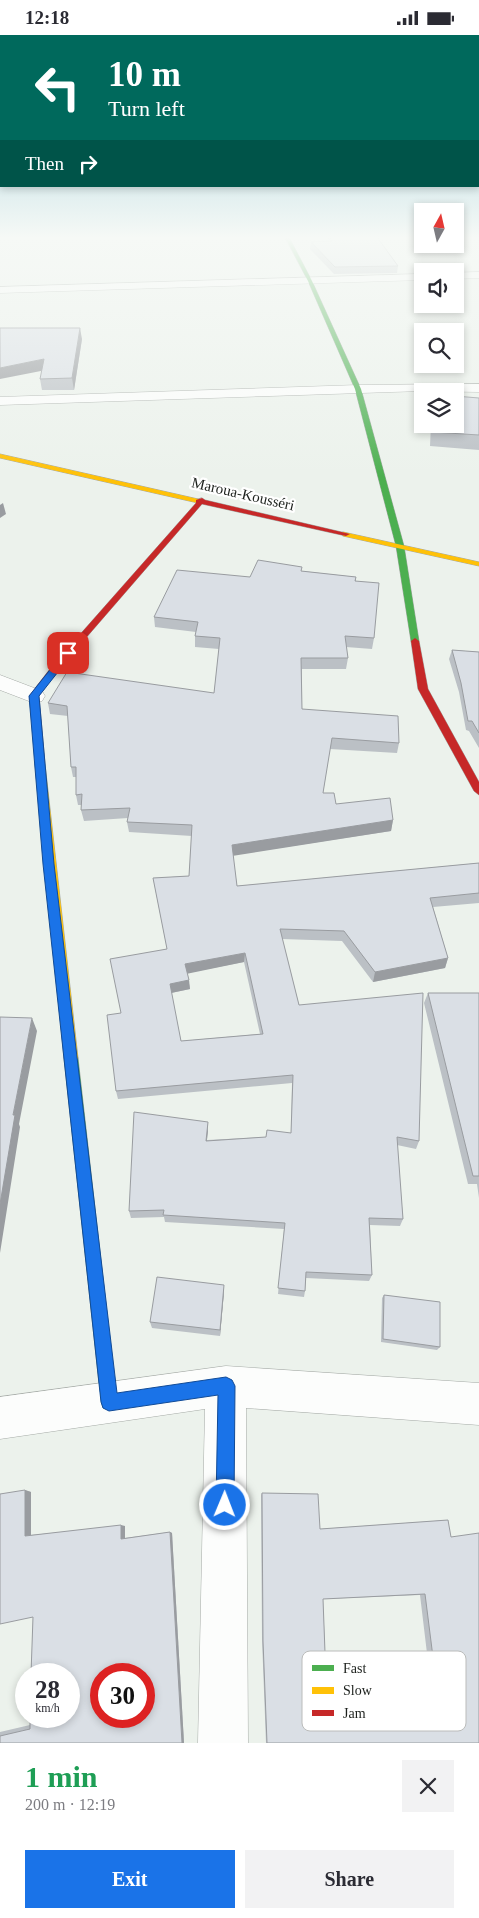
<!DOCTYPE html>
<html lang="en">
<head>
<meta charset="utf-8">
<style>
	body { margin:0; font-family:"Times New Roman",serif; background:#f2f2f3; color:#2b2b33; height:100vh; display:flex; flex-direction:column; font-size:19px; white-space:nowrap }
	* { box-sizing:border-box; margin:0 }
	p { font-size:16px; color:#7c7c81 }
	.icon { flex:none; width:28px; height:28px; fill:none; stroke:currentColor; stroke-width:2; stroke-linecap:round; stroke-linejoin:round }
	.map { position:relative; height:1708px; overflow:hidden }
	.drawer { display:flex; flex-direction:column; background:#fff; flex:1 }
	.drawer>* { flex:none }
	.top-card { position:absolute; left:0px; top:0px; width:480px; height:152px; box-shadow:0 2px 8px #0003; background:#00695c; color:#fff; overflow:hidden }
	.needle { width:32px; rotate:8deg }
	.controls { position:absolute; left:414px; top:168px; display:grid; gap:10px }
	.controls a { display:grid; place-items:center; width:50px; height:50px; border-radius:0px; background:#fff; box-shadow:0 2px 8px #0003; font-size:25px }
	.speed { position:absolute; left:15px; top:1628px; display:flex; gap:10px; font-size:25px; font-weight:700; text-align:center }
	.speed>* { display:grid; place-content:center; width:65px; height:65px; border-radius:50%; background:#fff; box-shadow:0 2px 8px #0003; line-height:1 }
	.speed small { font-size:12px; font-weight:400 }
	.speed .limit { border:8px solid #d22; background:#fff; color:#111 }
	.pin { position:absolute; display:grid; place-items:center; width:42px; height:42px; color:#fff; margin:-21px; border-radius:10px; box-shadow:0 2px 8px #0006 }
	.me { position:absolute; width:55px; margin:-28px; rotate:1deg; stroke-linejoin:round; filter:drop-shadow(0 0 4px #0008) }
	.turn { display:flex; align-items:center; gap:18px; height:105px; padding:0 25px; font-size:22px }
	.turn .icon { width:65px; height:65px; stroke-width:2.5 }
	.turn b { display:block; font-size:35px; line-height:42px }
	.then { display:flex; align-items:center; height:48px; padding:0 25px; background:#0003; gap:10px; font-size:19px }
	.round { display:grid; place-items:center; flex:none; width:52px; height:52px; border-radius:0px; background:#f2f2f3 }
	.overview { display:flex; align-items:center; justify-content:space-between; height:85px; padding:0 25px }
	h1 { font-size:30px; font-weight:800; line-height:38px; color:#1e9e55 }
	.button { display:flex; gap:10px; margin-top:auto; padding:10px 25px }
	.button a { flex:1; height:58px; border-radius:0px; background:#1a73e8; color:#fff; font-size:20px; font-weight:800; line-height:58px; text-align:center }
	.button a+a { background:#f2f2f3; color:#2b2b33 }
	.status { display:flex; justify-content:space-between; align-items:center; height:35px; padding:0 25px; background:#fff; direction:ltr }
	.status svg { height:14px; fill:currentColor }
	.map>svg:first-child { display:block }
</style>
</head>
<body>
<div class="status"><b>12:18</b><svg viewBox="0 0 49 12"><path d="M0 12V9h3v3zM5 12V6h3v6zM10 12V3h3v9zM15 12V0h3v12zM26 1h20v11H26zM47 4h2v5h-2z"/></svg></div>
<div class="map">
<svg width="479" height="1708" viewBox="0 0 479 1708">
	<rect width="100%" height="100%" fill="#ecf2ec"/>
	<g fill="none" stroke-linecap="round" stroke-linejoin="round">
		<!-- street casing -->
		<g stroke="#a5aaa6" stroke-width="1">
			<g id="street">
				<polygon points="479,237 479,243 455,244 455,238"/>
				<polygon points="422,239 422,245 0,258 0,252"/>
				<polygon points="479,349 479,357 422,356 0,370 0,362 358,350"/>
				<polygon points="0,640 42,656 45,661 42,666 34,668 0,655"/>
				<polygon points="226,1331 479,1348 479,1390 246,1373 248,1708 198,1708 205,1374 0,1404 0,1362"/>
			</g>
		</g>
		<!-- fast casing -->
		<g stroke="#a5aaa6" stroke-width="1">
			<g id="fast">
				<polygon points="285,202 289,202 312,246 361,354 404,511 419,606 418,608 412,608 411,606 396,511 355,354 308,246"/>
				<polygon points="71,1017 76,1019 78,1023 117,1367 115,1373 109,1375 103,1373 101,1367 64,1023 66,1019"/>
			</g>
		</g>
		<!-- slow casing -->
		<g stroke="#a5aaa6" stroke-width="1">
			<g id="slow">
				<polygon points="0,419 198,464 202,466 198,468 0,423"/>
				<polygon points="343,497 479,527 479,531 343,501"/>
				<polygon points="40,726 45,729 78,1023 76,1027 71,1029 66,1027 64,1023 35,729"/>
			</g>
		</g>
		<!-- jam casing -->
		<g stroke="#a5aaa6" stroke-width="1">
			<g id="jam">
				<polygon points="202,463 205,465 350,499 346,501 202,469 59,634 39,661 45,729 43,731 37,731 29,661 53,630 196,468 196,465"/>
				<polygon points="415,603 419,606 428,654 479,747 479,760 474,756 418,654 411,606"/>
			</g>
		</g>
		<!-- street -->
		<use href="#street" fill="#fcfdfc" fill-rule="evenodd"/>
		<!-- fast -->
		<use href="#fast" fill="#4caf50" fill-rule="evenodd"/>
		<!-- slow -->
		<use href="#slow" fill="#ffc107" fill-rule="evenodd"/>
		<!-- jam -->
		<use href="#jam" fill="#c62828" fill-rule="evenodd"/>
	</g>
	<!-- wall -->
	<g fill="#bbc0c5" fill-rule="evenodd">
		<polygon points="325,202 377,202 398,231 397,238 334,239 310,214 311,207 327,206"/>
		<polygon points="455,202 479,202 455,203"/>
		<polygon points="82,304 74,355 42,355 40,344"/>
		<polygon points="479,363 479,415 430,411 431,389 455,389"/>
		<path d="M302,536L356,542V546L374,603L372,614L346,612L348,623L346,634H302V674L399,708L397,718L330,714L323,758L336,769L393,785L391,796L233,820L237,851L479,828V868L433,872L448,923L445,933L373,947L342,906L282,904L299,970L419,1106L416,1114L397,1110L403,1184L400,1191L370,1190L372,1240L369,1246L306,1243L305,1256L304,1262L278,1259L284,1194L165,1187L164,1182L131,1183L129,1176L208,1087V1095L207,1105L266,1102L291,1098L292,1048L118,1064L116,1056L121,978L167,914L155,853L153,843L189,841L192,801L129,797L127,787L128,783L84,786L81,775L82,770H78L76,760V742H73L71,732L68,681L50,679L48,668L214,658L219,614L195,612V601L196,597L155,592L154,582L250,542ZM244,927L260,999L181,1006L171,958L190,954L187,938Z"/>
		<polygon points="452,615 479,617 479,713 469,696 466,695 459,657 449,624"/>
		<polygon points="428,958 479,958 479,1163 477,1149 468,1149 424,968"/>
		<polygon points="224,1257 220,1301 152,1293 150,1287"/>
		<polygon points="384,1260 440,1312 437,1315 381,1307 382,1263"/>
		<polygon points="25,1455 31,1457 31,1500 125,1491 125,1503 170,1497 172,1498 184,1708 0,1708 0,1697 30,1690 33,1582"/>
		<path d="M262,1458L320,1494L448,1485L479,1708H266L262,1604L261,1460ZM420,1560L429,1635L326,1640L323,1564Z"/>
	</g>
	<!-- shaded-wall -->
	<g fill="#999ca0">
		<polygon points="80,293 82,304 74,355 72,343"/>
		<polygon points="44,324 46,335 0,344 0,333"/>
		<polygon points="3,468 6,479 0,483 0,470"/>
		<polygon points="393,785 391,796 232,821 232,810"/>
		<polygon points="245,918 244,927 186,939 185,929"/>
		<polygon points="448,923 445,933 373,947 375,937"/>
		<polygon points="189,945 190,954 171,958 170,949"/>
		<polygon points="32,983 37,996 19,1089 20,1092 0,1218 0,1169 13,1080"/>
		<polygon points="208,1087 208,1095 206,1113 206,1106"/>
		<polygon points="224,1250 224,1257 220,1301 220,1295"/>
		<polygon points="25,1455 31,1457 31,1502 25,1501"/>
		<polygon points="121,1490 125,1491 125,1505 121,1504"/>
		<polygon points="170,1497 172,1498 184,1708 182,1708"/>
	</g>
	<!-- building -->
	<g fill="#dadfe5" stroke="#999ca0" fill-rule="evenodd">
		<polygon points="329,202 377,202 398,231 335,232 311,207 332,206"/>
		<polygon points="0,293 80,293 72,343 40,344 44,324 0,333"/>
		<polygon points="455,361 479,363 479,400 432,397 432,389 455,389"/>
		<path d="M258,525L302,532L301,536L356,542L355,546L379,548L374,603L345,601L348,623H301L302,674L398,681L399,708L332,703L323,758H334L336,769L390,763L393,785L232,810L237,851L479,828V858L430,863L448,923L375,937L344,896L280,894L299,970L423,958L419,1106L397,1102L403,1184L369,1183L372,1240L306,1237L305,1256L278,1253L285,1188L163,1180L164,1175L129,1176L134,1077L208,1087L206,1106L266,1102L267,1095L291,1098L293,1040L116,1056L107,980L121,978L110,924L167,914L153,843L189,841L192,790L127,787L130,773L81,775L82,759L76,760V732H71L67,671L48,668L67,637L214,658L220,603L195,601L198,587L154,582L177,535L250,542ZM245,918L263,999L181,1006L170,949L189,945L185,929Z"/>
		<polygon points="452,615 479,617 479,698 472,686 468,686 461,648"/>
		<polygon points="428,958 479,958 479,1141 473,1141"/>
		<polygon points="0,982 32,983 13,1080 15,1080 0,1169"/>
		<polygon points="157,1242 224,1250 220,1295 150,1287"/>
		<polygon points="384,1260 440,1267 440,1312 383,1304"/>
		<path d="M25,1455V1501L121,1490V1504L170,1497L182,1708H0V1701L30,1694V1681H69V1639H31L33,1582L0,1589V1459ZM101,1639H144V1681H101Z"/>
		<path d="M262,1458L318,1459L320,1494L448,1485L451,1502L479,1498V1708H267L263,1606ZM425,1559L435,1638L326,1644L323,1564Z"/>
	</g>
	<!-- sky -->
	<linearGradient id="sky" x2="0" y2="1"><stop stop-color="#96cbd8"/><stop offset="0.46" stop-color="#f6f9f6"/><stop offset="1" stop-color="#f6f9f6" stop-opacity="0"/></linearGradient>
	<rect width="479" height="441" fill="url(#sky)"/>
	<!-- route -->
	<polygon fill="#1a73e8" stroke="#114b97" points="65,616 71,616 73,618 39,661 54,829 117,1358 226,1342 232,1345 235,1351 234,1470 232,1476 225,1479 219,1476 216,1470 218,1360 109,1376 103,1373 101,1367 43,829 29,661"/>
	<g text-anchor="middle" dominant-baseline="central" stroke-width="4.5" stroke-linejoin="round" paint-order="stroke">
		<!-- far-street labels -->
		<g font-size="15" fill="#1c201c" stroke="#fff">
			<text transform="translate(243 459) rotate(13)">Maroua-Kousséri</text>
		</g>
	</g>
	<!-- legend -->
	<rect x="302" y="1616" width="164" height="80" rx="8" fill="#fff" stroke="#bbbcbb" stroke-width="1"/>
	<rect x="312" y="1630" width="22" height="6" fill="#4caf50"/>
	<rect x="312" y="1652" width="22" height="7" fill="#ffc107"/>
	<rect x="312" y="1675" width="22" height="6" fill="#c62828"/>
	<g font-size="14" fill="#1c201c">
		<text x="343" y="1638">Fast</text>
		<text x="343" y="1660">Slow</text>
		<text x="343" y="1683">Jam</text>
	</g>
</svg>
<div class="controls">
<a><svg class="needle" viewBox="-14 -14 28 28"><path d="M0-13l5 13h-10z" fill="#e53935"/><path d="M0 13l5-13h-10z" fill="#7c7c81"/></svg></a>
<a><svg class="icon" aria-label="sound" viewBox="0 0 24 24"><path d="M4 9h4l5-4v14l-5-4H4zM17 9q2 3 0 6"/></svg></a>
<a><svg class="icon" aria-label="search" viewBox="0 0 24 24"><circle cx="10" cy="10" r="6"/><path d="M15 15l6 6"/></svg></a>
<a><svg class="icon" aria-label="layers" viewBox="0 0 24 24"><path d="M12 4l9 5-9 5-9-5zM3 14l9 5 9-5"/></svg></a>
</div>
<div class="speed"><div>28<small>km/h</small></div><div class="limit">30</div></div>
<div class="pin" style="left:68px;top:618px;background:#d93025"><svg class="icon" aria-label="arrive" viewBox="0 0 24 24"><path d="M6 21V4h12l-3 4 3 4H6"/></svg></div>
<svg class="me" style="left:225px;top:1470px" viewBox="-20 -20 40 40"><circle r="17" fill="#1a73e8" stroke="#fff" stroke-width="3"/><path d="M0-11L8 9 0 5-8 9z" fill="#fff"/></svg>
<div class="top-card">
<div class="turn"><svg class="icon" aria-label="left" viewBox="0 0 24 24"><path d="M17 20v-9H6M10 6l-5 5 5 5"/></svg><div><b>10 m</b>Turn left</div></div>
<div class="then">Then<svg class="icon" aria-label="right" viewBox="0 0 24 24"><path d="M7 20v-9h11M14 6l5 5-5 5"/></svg></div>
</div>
</div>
<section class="drawer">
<div class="overview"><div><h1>1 min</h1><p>200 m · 12:19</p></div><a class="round"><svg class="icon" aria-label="close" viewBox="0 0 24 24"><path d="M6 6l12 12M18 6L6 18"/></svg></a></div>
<div class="button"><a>Exit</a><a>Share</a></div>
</section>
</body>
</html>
